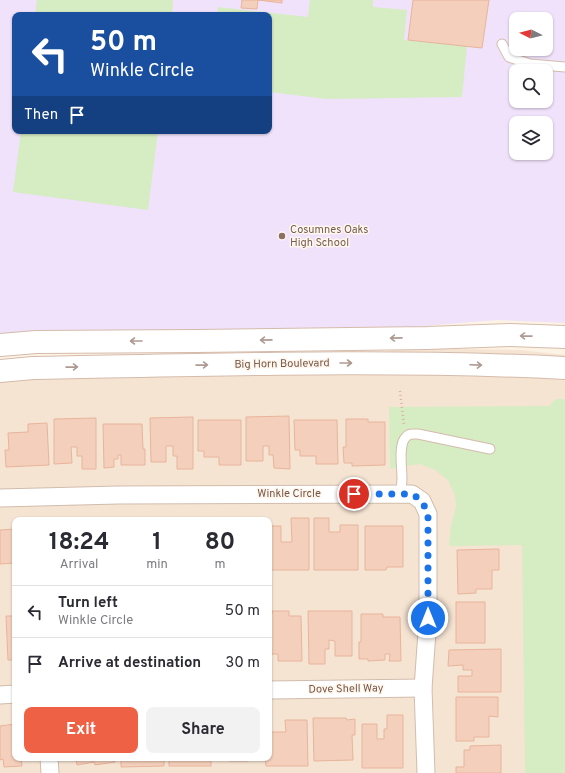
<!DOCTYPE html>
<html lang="en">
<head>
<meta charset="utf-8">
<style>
	body { margin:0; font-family:Overpass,sans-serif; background:#f2f2f3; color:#2b2b33; height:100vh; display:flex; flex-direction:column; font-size:15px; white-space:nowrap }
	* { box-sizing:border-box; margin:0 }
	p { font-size:13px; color:#7c7c81 }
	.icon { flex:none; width:22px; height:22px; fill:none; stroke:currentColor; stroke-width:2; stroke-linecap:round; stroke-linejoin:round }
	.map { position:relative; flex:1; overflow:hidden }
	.sheet { position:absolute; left:12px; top:517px; width:260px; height:244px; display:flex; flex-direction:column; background:#fff; border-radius:8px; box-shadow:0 1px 3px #0004 }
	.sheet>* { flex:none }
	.banner { position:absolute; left:12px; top:12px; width:260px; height:122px; border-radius:8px; box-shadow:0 1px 3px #0004; background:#1a4fa0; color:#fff; overflow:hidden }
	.needle { width:26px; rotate:276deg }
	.buttons { position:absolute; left:509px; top:12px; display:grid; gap:8px }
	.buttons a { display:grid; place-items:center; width:44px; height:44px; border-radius:8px; background:#fff; box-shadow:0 1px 3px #0004; font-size:20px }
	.pin { position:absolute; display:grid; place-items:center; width:34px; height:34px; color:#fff; margin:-17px; border:2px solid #fff; border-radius:50%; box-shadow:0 1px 4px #0007 }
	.me { position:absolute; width:44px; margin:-22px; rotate:0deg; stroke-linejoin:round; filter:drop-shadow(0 0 3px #0008) }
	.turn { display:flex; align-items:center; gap:14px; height:84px; padding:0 12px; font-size:18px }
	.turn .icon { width:52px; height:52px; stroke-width:2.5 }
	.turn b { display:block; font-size:28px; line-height:34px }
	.then { display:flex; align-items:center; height:38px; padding:0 12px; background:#0003; gap:8px; font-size:15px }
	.eta { display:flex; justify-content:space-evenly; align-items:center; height:68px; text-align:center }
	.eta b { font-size:24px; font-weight:700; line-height:28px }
	.action { display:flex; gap:8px; margin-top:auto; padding:8px 12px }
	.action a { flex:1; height:46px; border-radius:8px; background:#ee6144; color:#fff; font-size:16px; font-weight:700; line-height:46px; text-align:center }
	.action a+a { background:#f2f2f3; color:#2b2b33 }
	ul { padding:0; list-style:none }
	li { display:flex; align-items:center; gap:12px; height:52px; padding:0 12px; border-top:1px solid #e1e1e2 }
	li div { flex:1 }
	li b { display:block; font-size:15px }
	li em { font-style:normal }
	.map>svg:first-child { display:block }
</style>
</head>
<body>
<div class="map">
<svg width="565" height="773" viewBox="0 0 565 773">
	<rect width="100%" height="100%" fill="#fdf3e5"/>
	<!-- residential -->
	<path fill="#f6e4d3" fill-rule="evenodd" d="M403,348L521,350L565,355V773H0V371L342,363ZM15,520H269V758H15Z"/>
	<!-- education -->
	<path fill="#f0e2fa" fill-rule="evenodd" d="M0,0H565V323L498,320L374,330L0,335ZM15,15H269V131H15ZM516,19H546V49H516ZM516,71H546V101H516ZM516,123H546V153H516Z"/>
	<!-- green -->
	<g fill="#d6ecc3">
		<polygon points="37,0 173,0 172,15 35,15"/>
		<polygon points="310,0 373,0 373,7 407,10 404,40 467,46 462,97 327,99 269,92 269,15 217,15 218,7 308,17"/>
		<polygon points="21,131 158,131 148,210 13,192"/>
		<polygon points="556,399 565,399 565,773 525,773 522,545 449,546 451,525 456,507 455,496 448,480 435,470 420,464 406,466 390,469 389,407 549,406"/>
	</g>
	<!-- building -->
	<g fill="#f4cfbb" stroke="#e8b49b">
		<polygon points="242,0 258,0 257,9 241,8"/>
		<polygon points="258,0 282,0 282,3"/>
		<polygon points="413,0 489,0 482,48 408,40"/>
		<polygon points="289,416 290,469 274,468 273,455 269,455 269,446 263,446 263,461 246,461 246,417"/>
		<polygon points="193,417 193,469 177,469 177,456 173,456 173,446 166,446 166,462 151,462 150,418"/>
		<polygon points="96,418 96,469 82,469 82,456 77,456 77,447 71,447 72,463 54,464 54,419"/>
		<polygon points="346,419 368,419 368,422 385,422 385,465 352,466 352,463 344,463 343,447 346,447"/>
		<polygon points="198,420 241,420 241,465 219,465 219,457 204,457 204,451 198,451"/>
		<polygon points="294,420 337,420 338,464 316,464 316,456 300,456 300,450 295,450"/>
		<polygon points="47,423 49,465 6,467 5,450 9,450 8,433 28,432 28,424"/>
		<polygon points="103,424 142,424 143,449 145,449 145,465 121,465 121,455 118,455 118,459 114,459 114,467 104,468"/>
		<polygon points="291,518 309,518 309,570 269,570 269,526 281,526 281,542 292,542"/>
		<polygon points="314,518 329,518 329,532 340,532 340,525 358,525 358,570 314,570"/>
		<polygon points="365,526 403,526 403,567 387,567 386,570 365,570"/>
		<polygon points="15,529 15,563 0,564 0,530"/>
		<polygon points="499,549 499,570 492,570 492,589 476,589 476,593 458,594 457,550"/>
		<rect x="456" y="602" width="29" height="41"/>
		<polygon points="272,611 289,611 289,616 301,616 302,661 278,661 278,654 269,654 269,614 272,614"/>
		<polygon points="308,611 352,611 352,656 335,656 335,641 329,640 329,649 325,649 325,664 309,664"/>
		<polygon points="361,614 383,614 383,617 400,617 401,661 389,661 390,654 385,654 385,660 368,661 368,659 359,659 359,642 361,642"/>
		<polygon points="6,616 15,616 15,660 8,660"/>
		<polygon points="501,649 501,692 458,692 458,676 472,676 472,670 463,670 463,665 448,666 449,650"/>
		<polygon points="456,697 498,697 498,717 489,716 489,737 474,737 474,741 456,741"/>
		<polygon points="387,715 403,715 403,768 362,768 362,724 377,724 377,739 384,739 384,729 387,729"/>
		<polygon points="313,718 346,718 347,720 355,719 355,735 352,735 353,760 314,761"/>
		<polygon points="285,720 307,720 308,766 266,766 265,758 269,758 269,732 286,732"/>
		<polygon points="15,724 15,758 21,758 22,766 4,767 3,759 0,760 0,726"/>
		<polygon points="501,745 501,773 456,773 456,767 464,767 464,750 470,750 470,746"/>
		<polygon points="76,758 115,758 115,762 95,765 94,762 77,765"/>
		<polygon points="121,758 164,758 164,766 121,767"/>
		<rect x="169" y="758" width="42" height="8"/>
		<rect x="230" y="758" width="17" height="3"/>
	</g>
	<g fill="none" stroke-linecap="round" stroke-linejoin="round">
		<!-- lane casing -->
		<g stroke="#d2bcad" stroke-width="11">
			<g id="lane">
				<polyline points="502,44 509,57 530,64 565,67"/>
				<path d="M401,494C401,488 402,483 402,478C402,468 398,444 406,437C409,433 413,434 418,434L490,449"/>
			</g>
		</g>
		<!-- street casing -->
		<g stroke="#d2bcad" stroke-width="19">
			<g id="street">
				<polyline points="0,498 118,495 412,494 422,501 428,514 428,618 423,688 426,773"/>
				<polyline points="269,690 423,688"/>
				<polyline points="0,695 15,694"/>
				<polyline points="49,758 50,773"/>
			</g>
		</g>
		<!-- secondary casing -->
		<g stroke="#d5bbab" stroke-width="24">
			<g id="secondary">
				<polyline points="0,345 36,342 197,341 427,338 510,335 565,337"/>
				<path d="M0,371L33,368C211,365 388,359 565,368"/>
			</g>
		</g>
		<!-- path -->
		<polyline stroke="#dab29e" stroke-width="2.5" stroke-dasharray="1 3" stroke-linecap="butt" points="400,391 404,425"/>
		<!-- lane -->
		<use href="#lane" stroke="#fff" stroke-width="9"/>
		<!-- street -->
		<use href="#street" stroke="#fff" stroke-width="17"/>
		<!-- secondary -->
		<use href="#secondary" stroke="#fff" stroke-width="22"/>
	</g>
	<!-- one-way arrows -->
	<defs><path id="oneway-shaft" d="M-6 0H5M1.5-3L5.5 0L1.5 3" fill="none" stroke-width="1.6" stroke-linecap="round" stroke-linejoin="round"/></defs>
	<g stroke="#ae9a92">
		<use href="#oneway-shaft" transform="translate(526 336) rotate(-179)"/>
		<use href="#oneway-shaft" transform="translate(396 338) rotate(179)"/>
		<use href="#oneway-shaft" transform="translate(266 340) rotate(179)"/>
		<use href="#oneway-shaft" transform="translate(136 341) rotate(180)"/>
		<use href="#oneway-shaft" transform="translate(346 363)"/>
		<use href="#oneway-shaft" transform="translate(202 365) rotate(-1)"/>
		<use href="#oneway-shaft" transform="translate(476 365) rotate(2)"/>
		<use href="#oneway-shaft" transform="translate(72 367) rotate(-1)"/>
	</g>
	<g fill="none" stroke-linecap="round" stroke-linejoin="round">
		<!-- route -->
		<polyline stroke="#1a73e8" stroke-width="7" stroke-dasharray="0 12.6" points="354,494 412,494 422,501 428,514 428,618"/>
	</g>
	<!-- markers -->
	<circle fill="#8d6e63" stroke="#fff7ed" stroke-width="1.5" cx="282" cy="236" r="4"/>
	<g text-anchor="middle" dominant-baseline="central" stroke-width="3" stroke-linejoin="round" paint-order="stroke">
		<!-- education labels -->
		<g font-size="11" fill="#785e54" stroke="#fff7ed" text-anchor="start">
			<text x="290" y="230">Cosumnes Oaks<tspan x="290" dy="13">High School</tspan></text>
		</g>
		<!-- street labels -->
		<g font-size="11" fill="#785749" stroke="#fff7ed">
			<text transform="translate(282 364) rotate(-1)">Big Horn Boulevard</text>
			<text x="289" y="494">Winkle Circle</text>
			<text transform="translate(346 689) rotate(-1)">Dove Shell Way</text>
		</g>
	</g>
</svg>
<div class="buttons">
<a><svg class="needle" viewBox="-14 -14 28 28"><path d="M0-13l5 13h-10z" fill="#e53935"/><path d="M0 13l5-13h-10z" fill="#7c7c81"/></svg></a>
<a><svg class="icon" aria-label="search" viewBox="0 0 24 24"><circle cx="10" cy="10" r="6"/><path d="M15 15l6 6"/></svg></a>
<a><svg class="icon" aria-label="layers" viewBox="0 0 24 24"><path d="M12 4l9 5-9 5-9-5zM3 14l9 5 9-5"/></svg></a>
</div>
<div class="pin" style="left:354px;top:494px;background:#d93025"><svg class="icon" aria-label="arrive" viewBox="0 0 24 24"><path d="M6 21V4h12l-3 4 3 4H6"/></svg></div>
<svg class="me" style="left:428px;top:618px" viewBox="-20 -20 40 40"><circle r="17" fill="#1a73e8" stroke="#fff" stroke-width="3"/><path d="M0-11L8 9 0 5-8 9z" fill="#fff"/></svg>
<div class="banner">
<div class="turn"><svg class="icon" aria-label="left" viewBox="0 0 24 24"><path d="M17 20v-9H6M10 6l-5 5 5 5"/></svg><div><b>50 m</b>Winkle Circle</div></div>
<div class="then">Then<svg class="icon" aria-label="arrive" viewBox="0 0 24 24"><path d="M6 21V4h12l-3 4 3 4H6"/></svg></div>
</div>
<section class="sheet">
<div class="eta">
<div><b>18:24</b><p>Arrival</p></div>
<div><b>1</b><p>min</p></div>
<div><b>80</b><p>m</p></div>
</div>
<ul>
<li><svg class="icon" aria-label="left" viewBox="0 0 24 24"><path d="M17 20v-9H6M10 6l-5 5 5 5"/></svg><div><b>Turn left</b><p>Winkle Circle</p></div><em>50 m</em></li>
<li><svg class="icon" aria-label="arrive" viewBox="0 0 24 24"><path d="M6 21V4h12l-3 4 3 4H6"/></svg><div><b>Arrive at destination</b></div><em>30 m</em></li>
</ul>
<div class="action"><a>Exit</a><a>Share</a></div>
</section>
</div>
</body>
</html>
